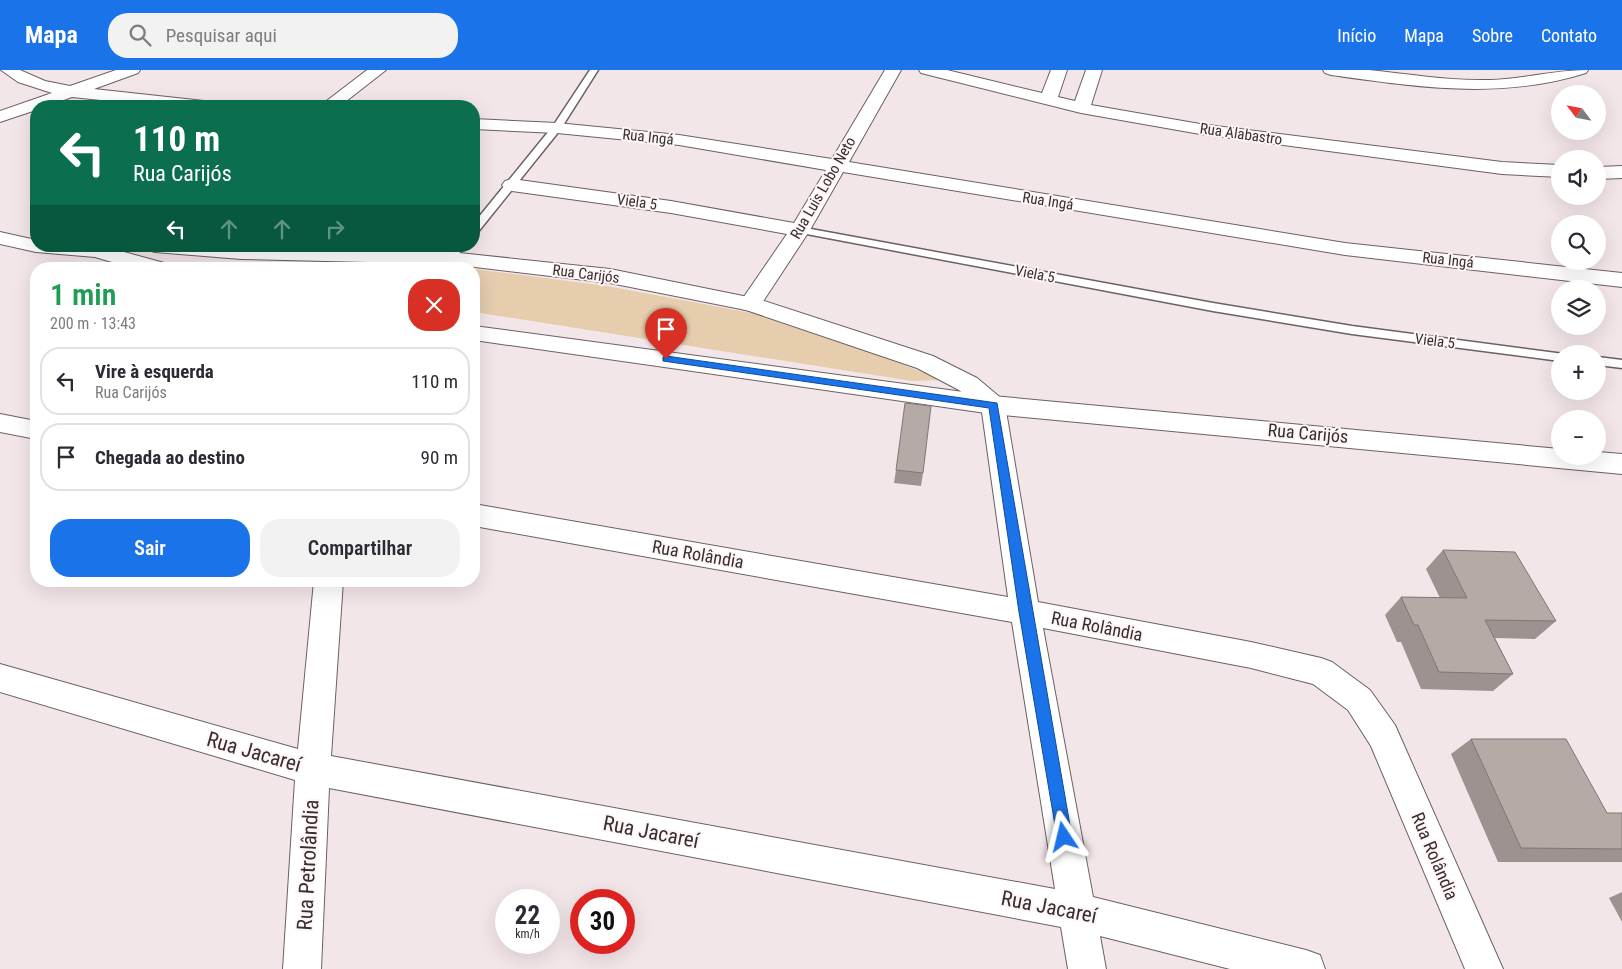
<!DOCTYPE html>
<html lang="pt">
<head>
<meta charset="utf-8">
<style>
	body { margin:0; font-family:"Roboto Condensed",sans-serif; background:#f2f2f3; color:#2b2b33; height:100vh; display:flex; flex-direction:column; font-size:19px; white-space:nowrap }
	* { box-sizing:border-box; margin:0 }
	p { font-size:16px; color:#7c7c81 }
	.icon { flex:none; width:28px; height:28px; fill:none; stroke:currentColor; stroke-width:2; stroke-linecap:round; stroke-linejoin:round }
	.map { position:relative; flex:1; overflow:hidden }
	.side { position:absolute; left:30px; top:192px; width:450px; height:325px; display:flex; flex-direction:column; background:#fff; border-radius:20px; box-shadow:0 5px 20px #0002 }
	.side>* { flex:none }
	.top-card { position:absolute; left:30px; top:30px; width:450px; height:152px; border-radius:20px; box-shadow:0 5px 20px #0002; background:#0b6e4f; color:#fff; overflow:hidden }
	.needle { width:32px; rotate:302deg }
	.controls { position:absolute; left:1551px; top:15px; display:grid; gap:10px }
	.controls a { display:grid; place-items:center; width:55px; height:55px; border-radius:50%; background:#fff; box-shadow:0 5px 20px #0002; font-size:25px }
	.speed { position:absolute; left:495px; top:819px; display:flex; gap:10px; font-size:25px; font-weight:700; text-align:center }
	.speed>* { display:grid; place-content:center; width:65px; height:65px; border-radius:50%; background:#fff; box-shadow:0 5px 20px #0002; line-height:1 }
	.speed small { font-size:12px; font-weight:400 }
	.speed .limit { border:8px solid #d22; background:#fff; color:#111 }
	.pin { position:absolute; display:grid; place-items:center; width:42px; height:42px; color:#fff; margin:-51px -21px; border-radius:50% 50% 50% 0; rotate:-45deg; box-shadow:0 0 5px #0007 }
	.pin .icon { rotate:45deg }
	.me { position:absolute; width:55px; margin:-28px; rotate:350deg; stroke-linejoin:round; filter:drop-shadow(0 0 4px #0008) }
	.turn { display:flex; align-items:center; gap:18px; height:105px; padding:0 20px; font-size:22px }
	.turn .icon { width:65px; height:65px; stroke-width:2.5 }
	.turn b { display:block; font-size:35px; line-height:42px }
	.lanes { display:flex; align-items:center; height:48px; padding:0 20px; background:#0003; justify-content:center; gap:25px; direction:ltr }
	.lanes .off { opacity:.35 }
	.round { display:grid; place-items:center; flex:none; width:52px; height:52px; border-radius:20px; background:#f2f2f3 }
	.headline { display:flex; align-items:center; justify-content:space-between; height:85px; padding:0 20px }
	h1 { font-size:30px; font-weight:600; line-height:38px; color:#1e9e55 }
	.button { display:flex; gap:10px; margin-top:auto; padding:10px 20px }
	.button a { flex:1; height:58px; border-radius:20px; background:#1a73e8; color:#fff; font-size:20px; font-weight:600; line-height:58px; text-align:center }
	.button a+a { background:#f2f2f3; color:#2b2b33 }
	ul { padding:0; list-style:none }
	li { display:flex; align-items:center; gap:15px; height:68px; margin:0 10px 8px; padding:0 10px; border:2px solid #e1e1e2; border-radius:20px }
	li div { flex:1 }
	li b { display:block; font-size:19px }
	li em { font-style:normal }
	header { display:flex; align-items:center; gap:30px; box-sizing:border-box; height:70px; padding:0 25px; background:#1a73e8; color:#fff }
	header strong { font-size:24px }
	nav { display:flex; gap:28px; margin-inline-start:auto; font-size:18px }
	.search { width:350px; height:45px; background:#f2f2f3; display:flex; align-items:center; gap:12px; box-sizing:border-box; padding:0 18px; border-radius:20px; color:#7c7c81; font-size:19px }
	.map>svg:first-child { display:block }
</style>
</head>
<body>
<header>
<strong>Mapa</strong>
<div class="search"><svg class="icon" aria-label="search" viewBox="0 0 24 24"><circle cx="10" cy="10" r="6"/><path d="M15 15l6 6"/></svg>Pesquisar aqui</div>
<nav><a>Início</a><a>Mapa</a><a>Sobre</a><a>Contato</a></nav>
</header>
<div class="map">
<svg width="1622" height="899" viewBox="0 0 1622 899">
	<rect width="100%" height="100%" fill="#f3e6e8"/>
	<!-- green -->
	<g fill="#e5cdad">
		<polygon points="240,193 453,196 472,199 263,199"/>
		<polygon points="474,199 607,216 757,244 849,274 943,310 912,311 474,242"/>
	</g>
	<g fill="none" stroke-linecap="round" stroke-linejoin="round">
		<!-- service casing -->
		<g stroke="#6b6062" stroke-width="3">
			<g id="service">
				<polygon points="590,0 598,0 560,60 478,162 474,163 474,153 553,56"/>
				<polygon points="800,157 1213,233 1352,256 1564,284 1560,284 1560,291 1352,264 1213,241 796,162 794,160"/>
				<polygon points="454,176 465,176 454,190 446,190 444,188"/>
				<polygon points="1598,287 1622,290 1622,298 1598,295"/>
			</g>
		</g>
		<!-- minor casing -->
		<g stroke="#6b6062" stroke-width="2">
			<g id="minor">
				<polygon points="1,0 20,0 45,11 70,16 116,0 140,0 138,3 94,19 204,31 210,32 213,36 158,36 72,27 47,36 36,36 36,40 0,52 0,41 52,23 18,12"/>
				<polygon points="885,0 901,0 849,92 1345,173 1622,203 1622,217 1345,185 843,102 810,160 758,239 750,241 742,239 739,234 787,164 671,143 512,121 505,119 502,115 505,111 512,109 671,131 794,153 826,100 679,75 557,63 474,59 474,49 557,53 679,65 832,89"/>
				<polygon points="919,0 947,0 1042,23 1051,0 1067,0 1058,27 1075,31 1086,0 1102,0 1091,35 1200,54 1502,92 1560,95 1560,107 1502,104 1200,64 1081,43 921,3"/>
				<path d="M1323,0C1338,0 1354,0 1369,0C1409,4 1449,11 1490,10C1523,9 1555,0 1588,0L1586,3C1500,30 1418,17 1331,5L1325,3Z"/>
				<polygon points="1622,96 1622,108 1598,109 1598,97"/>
				<polygon points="993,326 1002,329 1005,335 1038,532 1251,572 1321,588 1332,592 1370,620 1395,655 1503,899 1465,899 1371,676 1348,640 1313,614 1251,598 1043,558 1093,827 1306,880 1320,885 1325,899 1230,899 1100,866 1106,899 1068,899 1061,857 329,718 321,899 283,899 295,710 0,622 0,594 298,679 314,511 343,511 331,686 1055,819 1012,552 474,456 474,434 1008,527 981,335 984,329"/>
				<polygon points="0,344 36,351 36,369 0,362"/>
			</g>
		</g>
		<!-- tertiary casing -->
		<g stroke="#6b6062" stroke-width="2">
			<polygon id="tertiary" points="145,176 450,182 610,199 758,229 933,286 977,308 1002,329 1005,335 1002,341 993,344 984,341 959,320 917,298 746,240 610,213 450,194 241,189 155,182 148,180"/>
		</g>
		<!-- secondary casing -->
		<g stroke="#6b6062" stroke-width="2">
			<polygon id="secondary" points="367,0 386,0 340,36 320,36"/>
		</g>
		<!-- primary casing -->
		<g stroke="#6b6062" stroke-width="2">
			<g id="primary">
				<polygon points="0,162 36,170 36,176 102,176 168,194 171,199 135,199 95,187 36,182 0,174"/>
				<polygon points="474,256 993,326 1560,379 1560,386 1598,386 1598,382 1622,384 1622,404 993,344 474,270"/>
			</g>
		</g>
		<!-- service -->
		<use href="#service" fill="#fff" fill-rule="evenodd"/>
		<!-- minor -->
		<use href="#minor" fill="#fff" fill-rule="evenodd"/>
		<!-- tertiary -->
		<use href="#tertiary" fill="#fff" fill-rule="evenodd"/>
		<!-- secondary -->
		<use href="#secondary" fill="#fff" fill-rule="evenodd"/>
		<!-- primary -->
		<use href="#primary" fill="#fff" fill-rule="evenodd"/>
	</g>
	<!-- wall -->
	<g fill="#9c928f">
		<polygon points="896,400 923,403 921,416 894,413"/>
		<polygon points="1443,480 1556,551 1535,569 1495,568 1513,604 1493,621 1421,619 1401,572 1397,572 1385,545 1401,527 1440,528 1426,499"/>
		<polygon points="1471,669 1607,743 1622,743 1622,792 1498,792 1451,684"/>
		<polygon points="1622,822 1622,852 1609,828"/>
	</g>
	<!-- building -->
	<g fill="#b5aaa6" stroke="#7f7774">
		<polygon points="905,333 931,336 923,403 896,400"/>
		<polygon points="1443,480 1515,482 1556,551 1485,550 1513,604 1439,602 1418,555 1414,555 1401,527 1467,528"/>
		<polygon points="1471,669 1566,669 1607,743 1622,743 1622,779 1521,778"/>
	</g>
	<!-- route -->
	<polygon fill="#1a73e8" stroke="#114b97" points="666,286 997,333 1072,767 1070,772 1064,774 1059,772 1057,767 1019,542 989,338 663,291 663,287"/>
	<g text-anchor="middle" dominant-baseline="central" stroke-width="4" stroke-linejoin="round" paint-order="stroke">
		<!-- far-street labels -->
		<g font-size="15" fill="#353030" stroke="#fff4f6">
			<text transform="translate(1241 64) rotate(8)">Rua Alabastro</text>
			<text transform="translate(648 67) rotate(6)">Rua Ingá</text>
			<text transform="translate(823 118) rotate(-60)">Rua Luis Lobo Neto</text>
			<text transform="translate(1048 131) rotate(9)">Rua Ingá</text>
			<text transform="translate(637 132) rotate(8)">Viela 5</text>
			<text transform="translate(1448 190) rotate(6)">Rua Ingá</text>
			<text transform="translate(586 204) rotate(7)">Rua Carijós</text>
			<text transform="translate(1035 204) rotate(11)">Viela 5</text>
			<text transform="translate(1435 271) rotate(7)">Viela 5</text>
		</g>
		<!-- street labels -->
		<g font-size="18" fill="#353030" stroke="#fff4f6">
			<text transform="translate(1308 363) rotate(5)">Rua Carijós</text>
			<text transform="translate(698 484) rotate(10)">Rua Rolândia</text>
			<text transform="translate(1097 556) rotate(11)">Rua Rolândia</text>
			<text transform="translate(1435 786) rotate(67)">Rua Rolândia</text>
		</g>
		<!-- near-street labels -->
		<g font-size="21" fill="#353030" stroke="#fff4f6">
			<text transform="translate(254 682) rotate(16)">Rua Jacareí</text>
			<text transform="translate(651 762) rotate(11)">Rua Jacareí</text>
			<text transform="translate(308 795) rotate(-87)">Rua Petrolândia</text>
			<text transform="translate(1049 837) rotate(11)">Rua Jacareí</text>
		</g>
	</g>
</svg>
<div class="controls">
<a><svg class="needle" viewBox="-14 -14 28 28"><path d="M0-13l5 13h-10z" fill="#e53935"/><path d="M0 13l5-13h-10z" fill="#7c7c81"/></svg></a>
<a><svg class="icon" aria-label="sound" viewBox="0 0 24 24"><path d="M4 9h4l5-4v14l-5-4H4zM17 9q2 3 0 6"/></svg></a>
<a><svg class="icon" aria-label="search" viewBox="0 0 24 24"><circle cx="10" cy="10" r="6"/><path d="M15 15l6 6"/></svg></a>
<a><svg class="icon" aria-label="layers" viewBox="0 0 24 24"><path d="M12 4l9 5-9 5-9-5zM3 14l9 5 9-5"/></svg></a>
<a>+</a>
<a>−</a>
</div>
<div class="speed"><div>22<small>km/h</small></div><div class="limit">30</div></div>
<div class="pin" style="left:666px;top:289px;background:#d93025"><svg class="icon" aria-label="arrive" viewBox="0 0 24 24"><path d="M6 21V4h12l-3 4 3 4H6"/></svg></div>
<svg class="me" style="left:1064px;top:767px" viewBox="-20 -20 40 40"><path d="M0-17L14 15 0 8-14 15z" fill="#1a73e8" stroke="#fff" stroke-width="4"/></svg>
<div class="top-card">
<div class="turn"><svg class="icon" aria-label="left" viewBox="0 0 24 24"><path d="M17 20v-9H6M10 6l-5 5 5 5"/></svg><div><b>110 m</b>Rua Carijós</div></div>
<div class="lanes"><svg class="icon" aria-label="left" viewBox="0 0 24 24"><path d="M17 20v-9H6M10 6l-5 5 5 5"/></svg><svg class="icon off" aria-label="ahead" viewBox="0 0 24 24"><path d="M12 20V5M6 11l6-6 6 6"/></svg><svg class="icon off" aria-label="ahead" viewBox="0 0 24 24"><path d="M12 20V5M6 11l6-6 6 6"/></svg><svg class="icon off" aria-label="right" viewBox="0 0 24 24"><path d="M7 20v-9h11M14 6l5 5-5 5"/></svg></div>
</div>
<section class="side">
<div class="headline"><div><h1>1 min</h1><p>200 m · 13:43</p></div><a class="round" style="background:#d93025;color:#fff"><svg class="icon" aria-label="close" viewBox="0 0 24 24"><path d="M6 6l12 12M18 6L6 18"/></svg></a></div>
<ul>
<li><svg class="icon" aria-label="left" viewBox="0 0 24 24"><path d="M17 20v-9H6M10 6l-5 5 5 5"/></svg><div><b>Vire à esquerda</b><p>Rua Carijós</p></div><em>110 m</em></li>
<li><svg class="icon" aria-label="arrive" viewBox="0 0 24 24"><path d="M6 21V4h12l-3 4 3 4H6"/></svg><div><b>Chegada ao destino</b></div><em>90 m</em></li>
</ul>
<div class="button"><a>Sair</a><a>Compartilhar</a></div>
</section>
</div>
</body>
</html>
